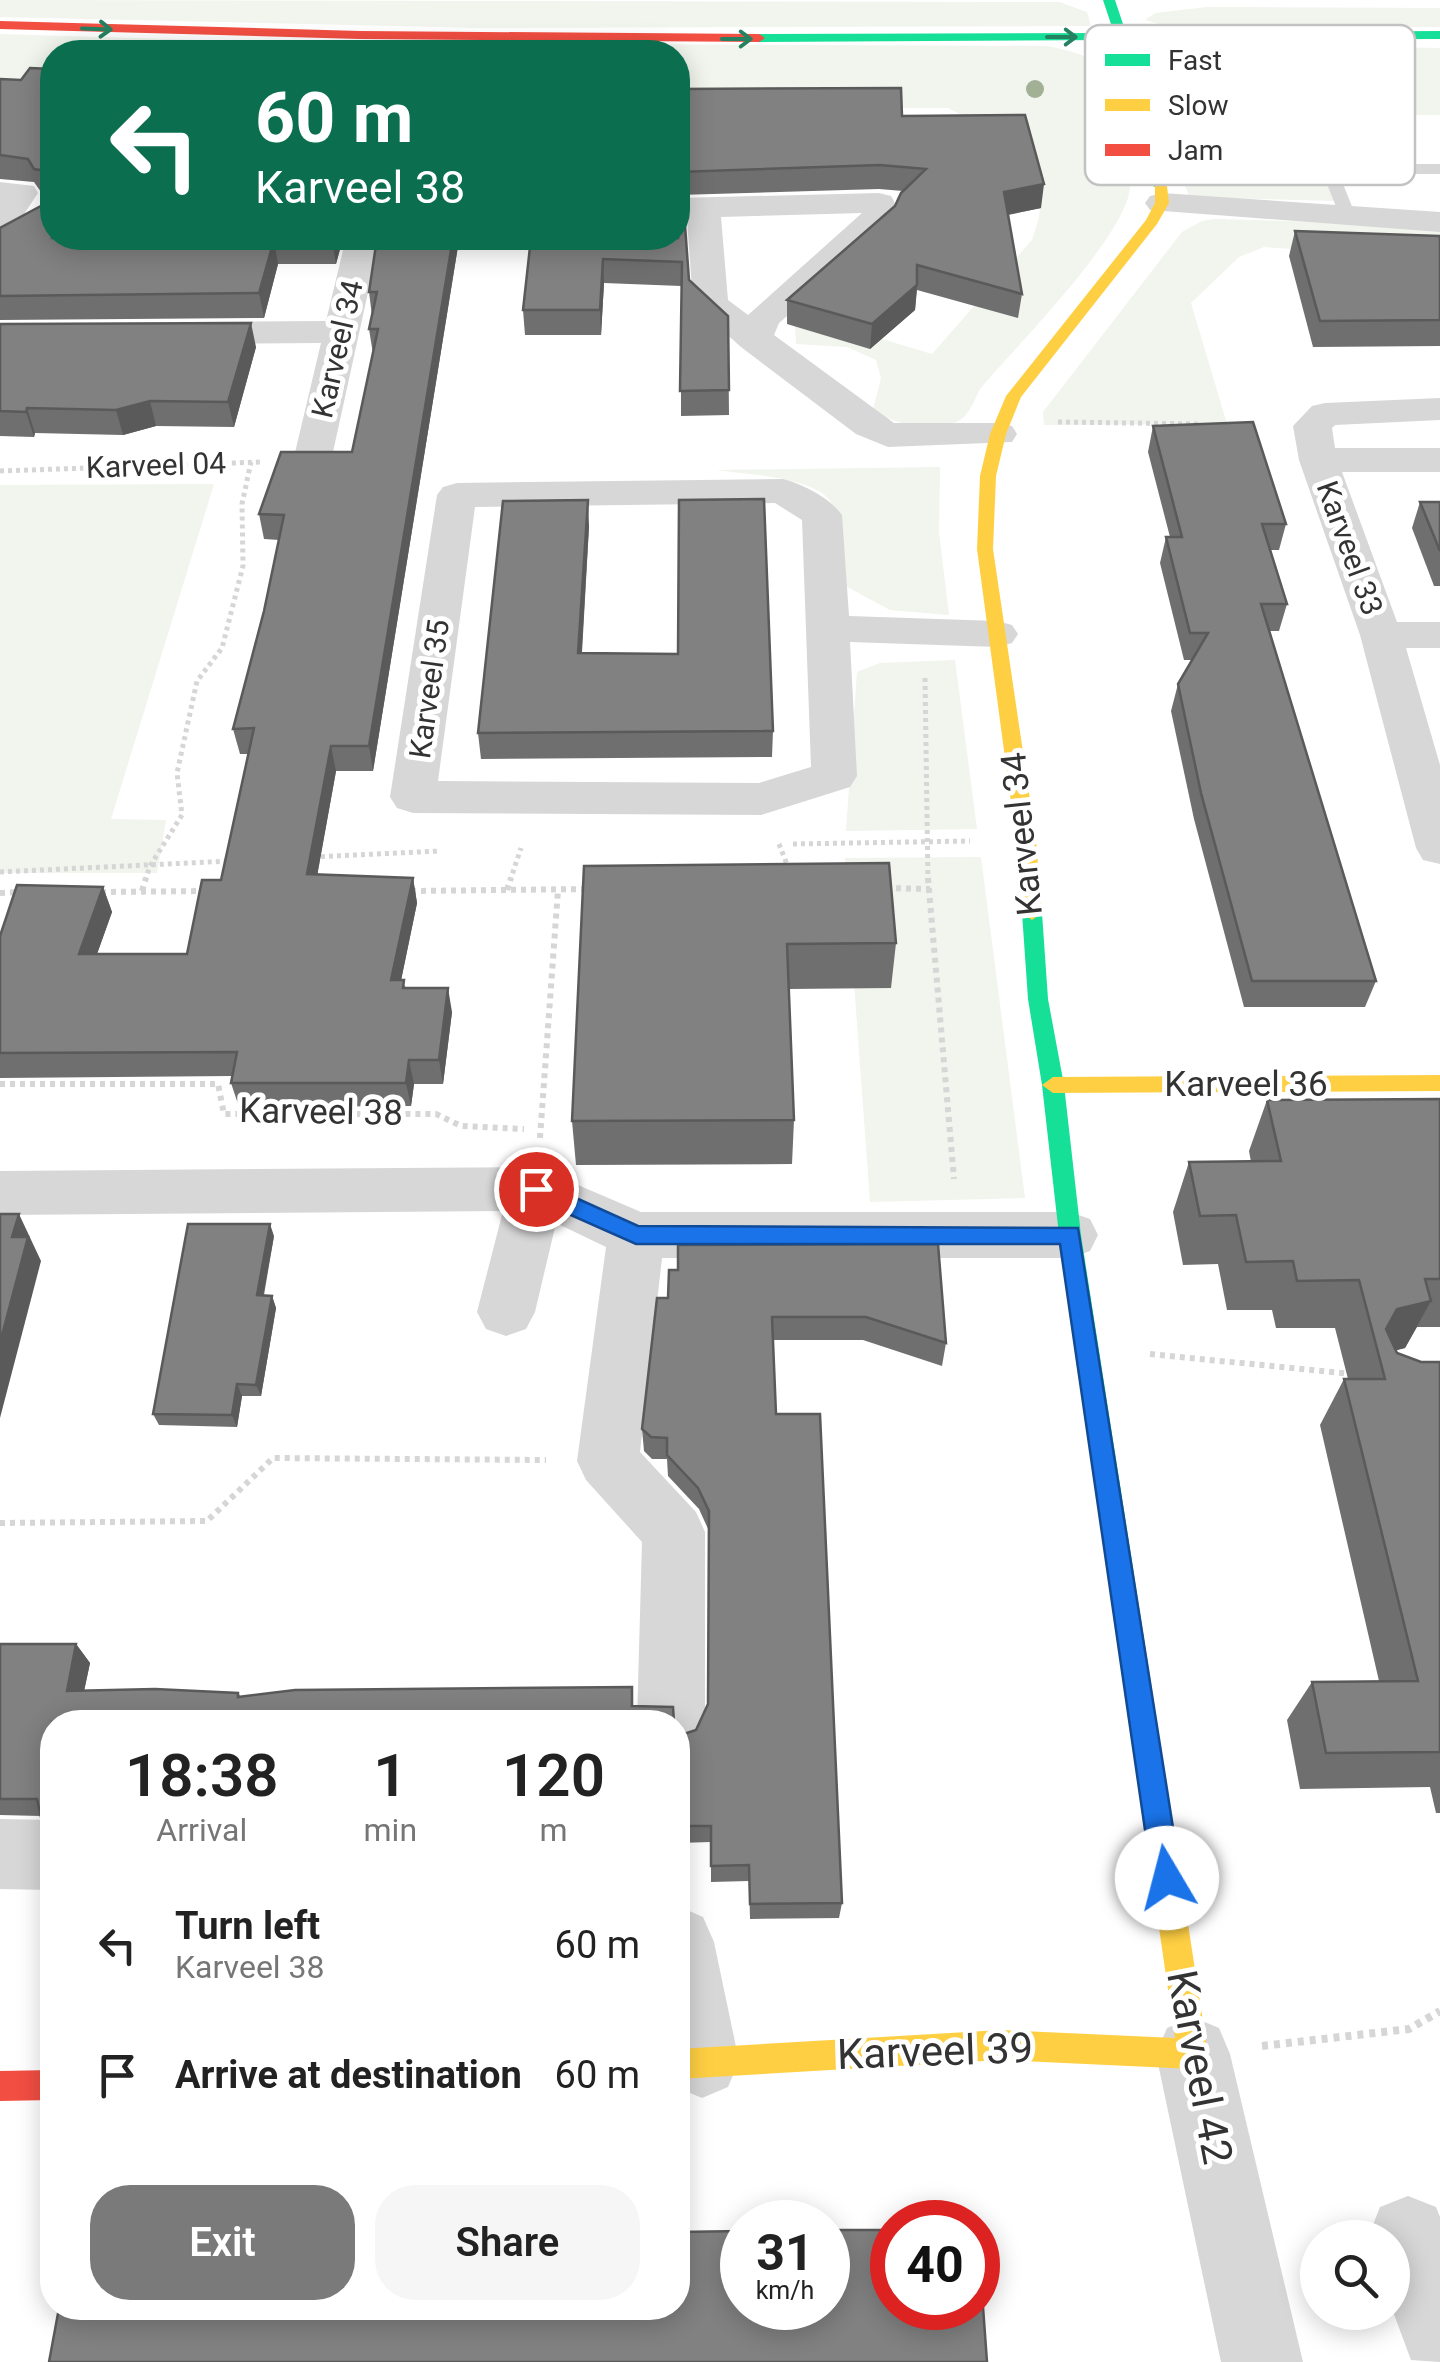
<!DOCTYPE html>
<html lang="en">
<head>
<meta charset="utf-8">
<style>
	body { margin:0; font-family:Roboto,sans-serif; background:#f6f6f6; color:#222; height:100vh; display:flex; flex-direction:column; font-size:38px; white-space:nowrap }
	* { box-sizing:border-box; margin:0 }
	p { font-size:32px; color:#767676 }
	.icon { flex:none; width:55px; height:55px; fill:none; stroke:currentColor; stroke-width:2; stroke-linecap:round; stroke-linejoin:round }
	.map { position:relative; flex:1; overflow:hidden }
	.drawer { position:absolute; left:40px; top:1710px; width:650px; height:610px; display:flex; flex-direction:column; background:#fff; border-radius:40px; box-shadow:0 5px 25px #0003 }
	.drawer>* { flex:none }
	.guide { position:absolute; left:40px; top:40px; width:650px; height:210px; border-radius:40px; box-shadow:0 5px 25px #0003; background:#0b6e4f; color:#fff; overflow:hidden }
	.controls { position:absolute; left:1300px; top:2220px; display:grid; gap:20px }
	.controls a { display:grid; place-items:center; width:110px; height:110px; border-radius:50%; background:#fff; box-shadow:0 5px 25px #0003; font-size:50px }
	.speed { position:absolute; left:720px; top:2200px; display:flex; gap:20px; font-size:50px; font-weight:700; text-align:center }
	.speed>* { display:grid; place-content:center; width:130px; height:130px; border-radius:50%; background:#fff; box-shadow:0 5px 25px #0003; line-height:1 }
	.speed small { font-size:25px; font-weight:400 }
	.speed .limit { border:15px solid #d22; background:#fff; color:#111 }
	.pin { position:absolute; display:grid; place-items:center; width:85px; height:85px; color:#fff; margin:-42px; border:5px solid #fff; border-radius:50%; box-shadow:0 2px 10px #0007 }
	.me { position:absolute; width:110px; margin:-55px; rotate:352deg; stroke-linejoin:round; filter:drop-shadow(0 0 8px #0008) }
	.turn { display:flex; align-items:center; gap:35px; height:210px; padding:0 50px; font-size:45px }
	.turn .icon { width:130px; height:130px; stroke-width:2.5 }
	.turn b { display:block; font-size:70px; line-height:85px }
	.eta { display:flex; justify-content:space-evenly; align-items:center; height:170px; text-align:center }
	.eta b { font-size:60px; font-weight:600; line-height:70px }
	.button { display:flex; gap:20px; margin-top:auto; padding:20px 50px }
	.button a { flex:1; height:115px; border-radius:40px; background:#7a7a7a; color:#fff; font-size:40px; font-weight:600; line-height:115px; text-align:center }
	.button a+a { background:#f6f6f6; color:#222 }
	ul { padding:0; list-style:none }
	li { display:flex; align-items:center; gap:30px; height:130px; padding:0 50px }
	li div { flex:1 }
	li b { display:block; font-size:38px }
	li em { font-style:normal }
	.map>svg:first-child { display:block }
</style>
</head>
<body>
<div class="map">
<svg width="1440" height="2362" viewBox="0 0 1440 2362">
	<rect width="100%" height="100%" fill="#fff"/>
	<!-- green -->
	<g fill="#f1f5ed">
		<polygon points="0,0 1059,2 1087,12 1091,26 480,28 0,17"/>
		<polygon points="1207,7 1440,8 1440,27 1169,27 1145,20 1155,13"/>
		<path d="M0,34L295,43L1047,46C1098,56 1111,65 1122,117C1128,143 1136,175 1127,201C1107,255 1020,342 980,389C976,397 971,410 964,417C942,436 894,425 873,410L881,378L876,360L847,347L796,344L795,326L805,316L932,354L1032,240L1038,221L1042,199L1040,178L1007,139L948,108L678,107V52H52V108L0,106Z"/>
		<polygon points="1196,44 1440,48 1440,115 1276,115 1296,177 1328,178 1335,201 1189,197 1148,68 1149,60 1169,48"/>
		<polygon points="1215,219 1362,223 1440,230 1440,259 1264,247 1239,257 1191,303 1227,424 1044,425 1043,412 1182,232 1202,221"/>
		<path d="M940,467L939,532L949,615L890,610L836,581C837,557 843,522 830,501C814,477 743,474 716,470Z"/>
		<polygon points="214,484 111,819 166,820 157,873 0,873 0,485"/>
		<polygon points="955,660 977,829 846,831 857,672 880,663"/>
		<polygon points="981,857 1025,1198 870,1202 845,858"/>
	</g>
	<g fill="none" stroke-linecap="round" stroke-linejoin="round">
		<!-- path-far3 -->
		<polyline stroke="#d6d6d6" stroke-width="4" stroke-dasharray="2.5 2.5" stroke-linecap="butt" points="1240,83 1235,83 1226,101 1240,167"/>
		<!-- path-far2 -->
		<g stroke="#d6d6d6" stroke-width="5" stroke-dasharray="4 4" stroke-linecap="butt">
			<polyline points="1058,422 1201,424"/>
			<polyline points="0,471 262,462"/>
			<polyline points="925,678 928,881"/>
			<polyline points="779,844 790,872"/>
			<polyline points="793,844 970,841"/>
			<polyline points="313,857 440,851"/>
			<polyline points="0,872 230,861"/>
			<polyline points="145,881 150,866 182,815 177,773 197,681 222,648 243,566 242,504 251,462"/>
			<polyline points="510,881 521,848"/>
		</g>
		<!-- path-far1 -->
		<g stroke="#d6d6d6" stroke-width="6" stroke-dasharray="5 5" stroke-linecap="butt">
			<polyline points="928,878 954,1179"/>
			<polyline points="886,888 930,889"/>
			<polyline points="507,890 511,878"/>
			<polyline points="142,891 146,878"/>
			<polyline points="411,891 588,889"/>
			<polyline points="101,892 208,891"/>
			<polyline points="0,893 23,892"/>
			<polyline points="0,1084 218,1084 224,1114 436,1114 461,1126 524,1129"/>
			<polyline points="540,1138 558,890"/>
			<polyline points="1150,1354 1352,1374"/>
			<polyline points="0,1523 207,1521 273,1458 546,1460"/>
		</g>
		<!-- path -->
		<polyline stroke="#d6d6d6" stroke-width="8" stroke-dasharray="6 6" stroke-linecap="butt" points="1262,2046 1409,2029 1440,2011"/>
		<!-- lane -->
		<polygon fill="#d7d7d7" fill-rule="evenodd" points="1329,164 1440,164 1440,174 1339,174 1355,214 1347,219 1339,214 1321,169"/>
		<!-- street -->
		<g fill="#d7d7d7" fill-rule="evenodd">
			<polygon points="0,182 34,186 38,193 12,232 0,235"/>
			<path d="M879,193L891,196C898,206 898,217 891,227L779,323L774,335L894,423H998L1012,426L1017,434L1012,442L888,447L856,434L741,347L693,304L687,218H678V198ZM862,213L748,315L728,300L721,217Z"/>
			<polygon points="1162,193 1440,212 1440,232 1150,210 1145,203 1150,196"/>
			<polygon points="346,238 380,238 331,461 326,469 312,473 298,469 293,461 321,343 178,344 165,341 160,333 165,325 178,322 326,321"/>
			<polygon points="1440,398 1440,420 1335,425 1332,428 1335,448 1440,448 1440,472 1342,472 1397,622 1440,622 1440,648 1406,648 1440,765 1440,864 1423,860 1416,848 1360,635 1299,460 1293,426 1312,406 1325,403"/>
			<path d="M783,479C803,484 830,498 842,515L849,616L997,621L1012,625L1018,634L1012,643L997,647L850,642L857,776L850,787L761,815L413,813L397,808L390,797L437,495L443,487L457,483ZM775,503L802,520L811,767L759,783L438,781L475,507Z"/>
			<polygon points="536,1167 641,1212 1070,1212 1090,1219 1098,1235 1090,1251 1070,1258 662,1258 640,1452 696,1512 705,1532 705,1722 695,1745 678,1752 678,1722 637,1722 642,1542 586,1480 577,1461 606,1247 556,1223 535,1312 526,1329 506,1336 486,1329 477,1312 503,1211 0,1215 0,1171"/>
			<polygon points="0,1819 52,1820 52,1890 0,1889"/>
			<polygon points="678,1906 703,1917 714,1942 739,2061 728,2087 702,2098 678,2088"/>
			<polygon points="1193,2017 1219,2028 1230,2054 1303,2362 1221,2362 1156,2054 1167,2028"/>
			<polygon points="1408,2196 1436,2207 1440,2217 1440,2362 1411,2360 1392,2309 1392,2238 1369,2235 1380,2207"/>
		</g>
		<!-- fast -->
		<g fill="#16e098" fill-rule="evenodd">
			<polygon points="1103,0 1115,0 1126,33 1440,31 1440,39 1128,40 1161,140 1167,186 1160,190 1153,186 1149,140 1116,40 759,42 753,38 759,34 1114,33"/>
			<polygon points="1032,906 1042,913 1048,999 1064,1085 1081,1235 1159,1735 1155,1745 1145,1748 1135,1745 1131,1735 1059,1235 1042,1085 1028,999 1022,913"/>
		</g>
		<!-- slow -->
		<g fill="#ffcf43" fill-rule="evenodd">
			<polygon points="1155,183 1167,186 1169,203 1157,224 1021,397 1006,434 996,476 993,549 1036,840 1042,913 1032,920 1022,913 1016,840 977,549 980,476 990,434 1006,396 1146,220 1155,203"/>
			<polygon points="1440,1075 1440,1091 1053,1093 1042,1085 1053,1077"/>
			<polygon points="1145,1722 1155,1725 1159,1735 1208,2054 1204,2065 1193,2069 1001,2060 678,2079 678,2049 1001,2030 1175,2038 1131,1735 1135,1725"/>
		</g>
		<!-- jam -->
		<g fill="#f24e42" fill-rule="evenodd">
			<polygon points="0,21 360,31 759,34 765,38 759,42 360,39 0,29"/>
			<polygon points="52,2070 52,2100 0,2101 0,2071"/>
		</g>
	</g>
	<!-- trees -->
	<circle fill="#a2b095" cx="1035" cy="89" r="9"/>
	<!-- wall -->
	<g fill="#6f6f6f">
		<polygon points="52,69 52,194 41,192 34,182 0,179 0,79 21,80"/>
		<polygon points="678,89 902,116 1041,208 1008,215 1022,294 1018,318 917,290 915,310 870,349 787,324 787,300 895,206 903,191 879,189 678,195"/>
		<polygon points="0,228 52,238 343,238 336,264 278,264 264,318 0,320"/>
		<polygon points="1295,231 1440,236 1440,346 1313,347 1289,256"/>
		<polygon points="377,238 678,238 689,280 728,316 729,415 681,416 681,286 604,283 601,335 525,335 523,310 530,249 459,240 373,771 336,771 317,875 413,878 417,903 401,980 406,988 452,1012 443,1084 414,1084 411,1106 239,1107 231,1083 232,1076 0,1078 0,936 103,887 112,912 97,954 187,954 221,880 248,754 240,754 233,729 264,611 279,540 264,539 259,514 352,452 373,354 369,329 372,316 369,292"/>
		<polygon points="0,324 256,347 234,427 156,426 123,435 35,433 34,437 0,436"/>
		<polygon points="1153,426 1286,524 1279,550 1270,550 1287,604 1279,631 1269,631 1376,981 1365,1007 1244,1007 1194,819 1171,711 1178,684 1192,660 1184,660 1160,563 1166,537 1170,537 1148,452"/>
		<polygon points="1420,502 1440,502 1440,586 1434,586 1412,528"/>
		<polygon points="589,526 582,653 773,731 772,757 481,759 478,733"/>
		<polygon points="584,866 896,943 891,988 789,989 794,1120 792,1164 576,1165 572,1121"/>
		<polygon points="1440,1099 1440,1327 1417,1327 1405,1348 1396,1350 1397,1353 1421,1362 1440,1362 1440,1813 1436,1813 1430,1787 1300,1789 1287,1720 1312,1682 1379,1681 1320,1425 1344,1379 1348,1379 1335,1328 1276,1328 1272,1310 1227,1310 1218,1264 1183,1265 1173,1212 1189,1162 1251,1162 1249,1151 1267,1100"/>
		<polygon points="274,1236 264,1295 272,1296 276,1308 261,1396 242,1396 237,1427 159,1425 153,1414"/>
		<polygon points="678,1245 946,1343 942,1366 863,1340 773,1340 776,1414 842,1903 839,1918 750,1919 749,1881 711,1882 711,1842 678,1843 678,1736 696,1730 708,1704 709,1531 699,1509 668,1476 667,1459 652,1459 644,1451 642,1429 668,1298 678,1270"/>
		<polygon points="0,1644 76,1644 90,1663 84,1691 238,1693 240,1696 52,1722 52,1830 41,1816 0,1815"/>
	</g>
	<!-- shaded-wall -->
	<g fill="#5a5a5a">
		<polygon points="1044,184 1041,208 1001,216 1004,192"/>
		<polygon points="332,238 343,238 336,264 332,240"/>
		<polygon points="453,238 458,238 459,240 373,771 369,746"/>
		<polygon points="274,240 278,264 264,318 259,293"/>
		<polygon points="603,259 604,283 601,335 600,310"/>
		<polygon points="917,285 915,310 870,349 872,324"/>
		<polygon points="251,323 256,347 234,427 228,402"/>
		<polygon points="150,401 156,426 123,435 116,410"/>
		<polygon points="27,408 35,433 34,437 26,412"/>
		<polygon points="588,500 589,526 580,679 578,653"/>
		<polygon points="331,746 336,771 313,899 307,874"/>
		<polygon points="413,878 417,903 396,1005 391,980"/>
		<polygon points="103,887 112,912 88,979 79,954"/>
		<polygon points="448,988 452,1012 443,1084 439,1060"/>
		<polygon points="409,1060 414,1084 411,1106 406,1083"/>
		<polygon points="19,1214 41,1261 0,1418 0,1343 12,1237"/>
		<polygon points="270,1224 274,1236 261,1307 257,1295"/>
		<polygon points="272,1296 276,1308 261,1396 256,1385"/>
		<polygon points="1431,1301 1405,1348 1378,1355 1376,1347 1397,1309"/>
		<polygon points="237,1384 242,1396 237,1427 232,1415"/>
		<polygon points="76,1644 90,1663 80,1710 67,1691"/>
	</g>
	<!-- building -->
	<g fill="#818181" stroke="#5a5a5a" stroke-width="2.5">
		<polygon points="30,68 52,69 52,172 34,169 28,159 0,155 0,79 21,80"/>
		<polygon points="901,88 902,116 1025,115 1044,184 1004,192 1022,294 917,265 917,285 872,324 787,300 895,206 901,193 926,169 880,165 678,172 678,89"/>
		<polygon points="678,196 683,198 689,280 728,316 729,390 680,391 682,262 603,259 600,310 523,310 531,238 678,238"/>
		<polygon points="52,200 52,238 332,238 332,240 274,240 259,293 0,296 0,228"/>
		<polygon points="1295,231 1440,236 1440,320 1320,321"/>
		<polygon points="377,238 453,238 369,746 331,746 307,874 413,878 391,980 404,980 403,988 448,988 439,1060 409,1060 406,1083 231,1083 237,1052 0,1053 0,936 17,885 103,887 79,954 187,954 202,880 221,880 254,728 233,729 264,611 284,515 259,514 281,452 352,452 378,329 369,329 377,292 369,292"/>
		<polygon points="251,323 228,402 150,401 116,410 27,408 26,412 0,411 0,324"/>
		<polygon points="1253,422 1286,524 1262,524 1287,604 1261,604 1376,981 1252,981 1201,793 1178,684 1208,633 1190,633 1166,537 1182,537 1153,426"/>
		<polygon points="764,499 773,731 478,733 503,501 588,500 578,653 678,654 679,500"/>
		<polygon points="1420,502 1440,502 1440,551"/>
		<polygon points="889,863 896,943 787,944 794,1120 572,1121 584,866"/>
		<polygon points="1440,1099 1440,1279 1425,1279 1431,1301 1397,1309 1386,1329 1397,1353 1421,1362 1440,1362 1440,1752 1326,1753 1312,1682 1418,1681 1344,1379 1385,1379 1359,1280 1297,1281 1293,1261 1246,1262 1236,1215 1200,1216 1189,1162 1281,1161 1267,1100"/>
		<polygon points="0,1214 19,1214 12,1237 28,1237 0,1343"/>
		<polygon points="188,1224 270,1224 257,1295 272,1296 256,1385 237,1384 232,1415 153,1414"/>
		<polygon points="938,1244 946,1343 866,1317 772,1317 776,1414 820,1414 842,1903 750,1904 749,1865 711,1866 711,1826 678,1826 678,1736 696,1730 708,1704 709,1511 698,1488 667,1455 667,1438 651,1437 642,1429 657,1298 668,1298 669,1270 678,1270 678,1245"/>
		<polygon points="0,1644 76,1644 67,1691 155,1689 238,1693 238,1697 295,1690 632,1687 632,1706 673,1707 674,1722 52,1722 52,1816 41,1817 37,1799 0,1799"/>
		<polygon points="828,2230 892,2230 892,2308 978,2308 978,2238 987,2362 49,2362 59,2308 678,2308 678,2232 742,2231 742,2308 828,2308"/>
	</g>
	<!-- one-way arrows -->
	<defs><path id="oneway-shaft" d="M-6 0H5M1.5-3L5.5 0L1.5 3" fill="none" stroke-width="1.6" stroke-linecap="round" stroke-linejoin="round" transform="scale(2.5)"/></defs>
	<g stroke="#268160">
		<use href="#oneway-shaft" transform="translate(97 29) rotate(2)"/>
		<use href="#oneway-shaft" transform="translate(1062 37)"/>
		<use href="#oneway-shaft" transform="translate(737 39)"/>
	</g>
	<!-- route -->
	<polygon fill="#1a73e8" stroke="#114b97" stroke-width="2.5" points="536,1180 638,1226 1078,1228 1181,1878 1177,1888 1167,1893 1156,1888 1152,1878 1060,1244 636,1244 528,1196 525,1189"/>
	<g text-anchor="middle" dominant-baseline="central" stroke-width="10" stroke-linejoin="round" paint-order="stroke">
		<!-- far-street labels -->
		<g font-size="30" fill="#333" stroke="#fff">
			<text transform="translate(337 349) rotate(-77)">Karveel 34</text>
			<text transform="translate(156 465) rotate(-2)">Karveel 04</text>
			<text transform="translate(1350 548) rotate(70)">Karveel 33</text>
			<text transform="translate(429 689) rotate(-82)">Karveel 35</text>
		</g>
		<!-- street labels -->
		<g font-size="35" fill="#333" stroke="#fff">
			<text transform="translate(1022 834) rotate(-96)">Karveel 34</text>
			<text x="1246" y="1084">Karveel 36</text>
			<text transform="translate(321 1112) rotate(1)">Karveel 38</text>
		</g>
		<!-- near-street labels -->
		<g font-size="42" fill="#333" stroke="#fff">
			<text transform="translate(935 2051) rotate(-2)">Karveel 39</text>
			<text transform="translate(1200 2067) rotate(79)">Karveel 42</text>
		</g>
	</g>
	<!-- legend -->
	<rect x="1085" y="25" width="330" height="160" rx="15" fill="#fff" stroke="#c2c2c2" stroke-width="2.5"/>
	<rect x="1105" y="54" width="45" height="12" fill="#16e098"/>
	<rect x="1105" y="99" width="45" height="12" fill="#ffcf43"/>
	<rect x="1105" y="144" width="45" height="12" fill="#f24e42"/>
	<g font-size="28" fill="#333">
		<text x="1168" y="70">Fast</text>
		<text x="1168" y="115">Slow</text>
		<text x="1168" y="160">Jam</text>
	</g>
</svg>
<div class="controls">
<a><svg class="icon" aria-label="search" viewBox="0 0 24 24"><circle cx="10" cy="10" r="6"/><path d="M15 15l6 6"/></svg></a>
</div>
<div class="speed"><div>31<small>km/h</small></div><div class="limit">40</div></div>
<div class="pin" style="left:536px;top:1189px;background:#d93025"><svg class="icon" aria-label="arrive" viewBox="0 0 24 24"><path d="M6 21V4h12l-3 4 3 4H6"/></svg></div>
<svg class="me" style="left:1167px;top:1878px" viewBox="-20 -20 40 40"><circle r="19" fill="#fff"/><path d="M0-13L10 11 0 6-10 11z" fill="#1a73e8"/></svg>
<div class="guide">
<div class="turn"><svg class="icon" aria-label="left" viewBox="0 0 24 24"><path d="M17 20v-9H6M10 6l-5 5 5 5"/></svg><div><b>60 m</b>Karveel 38</div></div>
</div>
<section class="drawer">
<div class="eta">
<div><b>18:38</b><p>Arrival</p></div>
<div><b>1</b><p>min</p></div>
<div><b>120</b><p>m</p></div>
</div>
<ul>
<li><svg class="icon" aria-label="left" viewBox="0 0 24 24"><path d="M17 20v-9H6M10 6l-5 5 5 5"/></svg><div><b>Turn left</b><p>Karveel 38</p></div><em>60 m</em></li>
<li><svg class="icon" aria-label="arrive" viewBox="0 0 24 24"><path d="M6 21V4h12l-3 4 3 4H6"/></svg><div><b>Arrive at destination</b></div><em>60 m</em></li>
</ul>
<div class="button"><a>Exit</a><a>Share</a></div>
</section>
</div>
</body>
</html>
